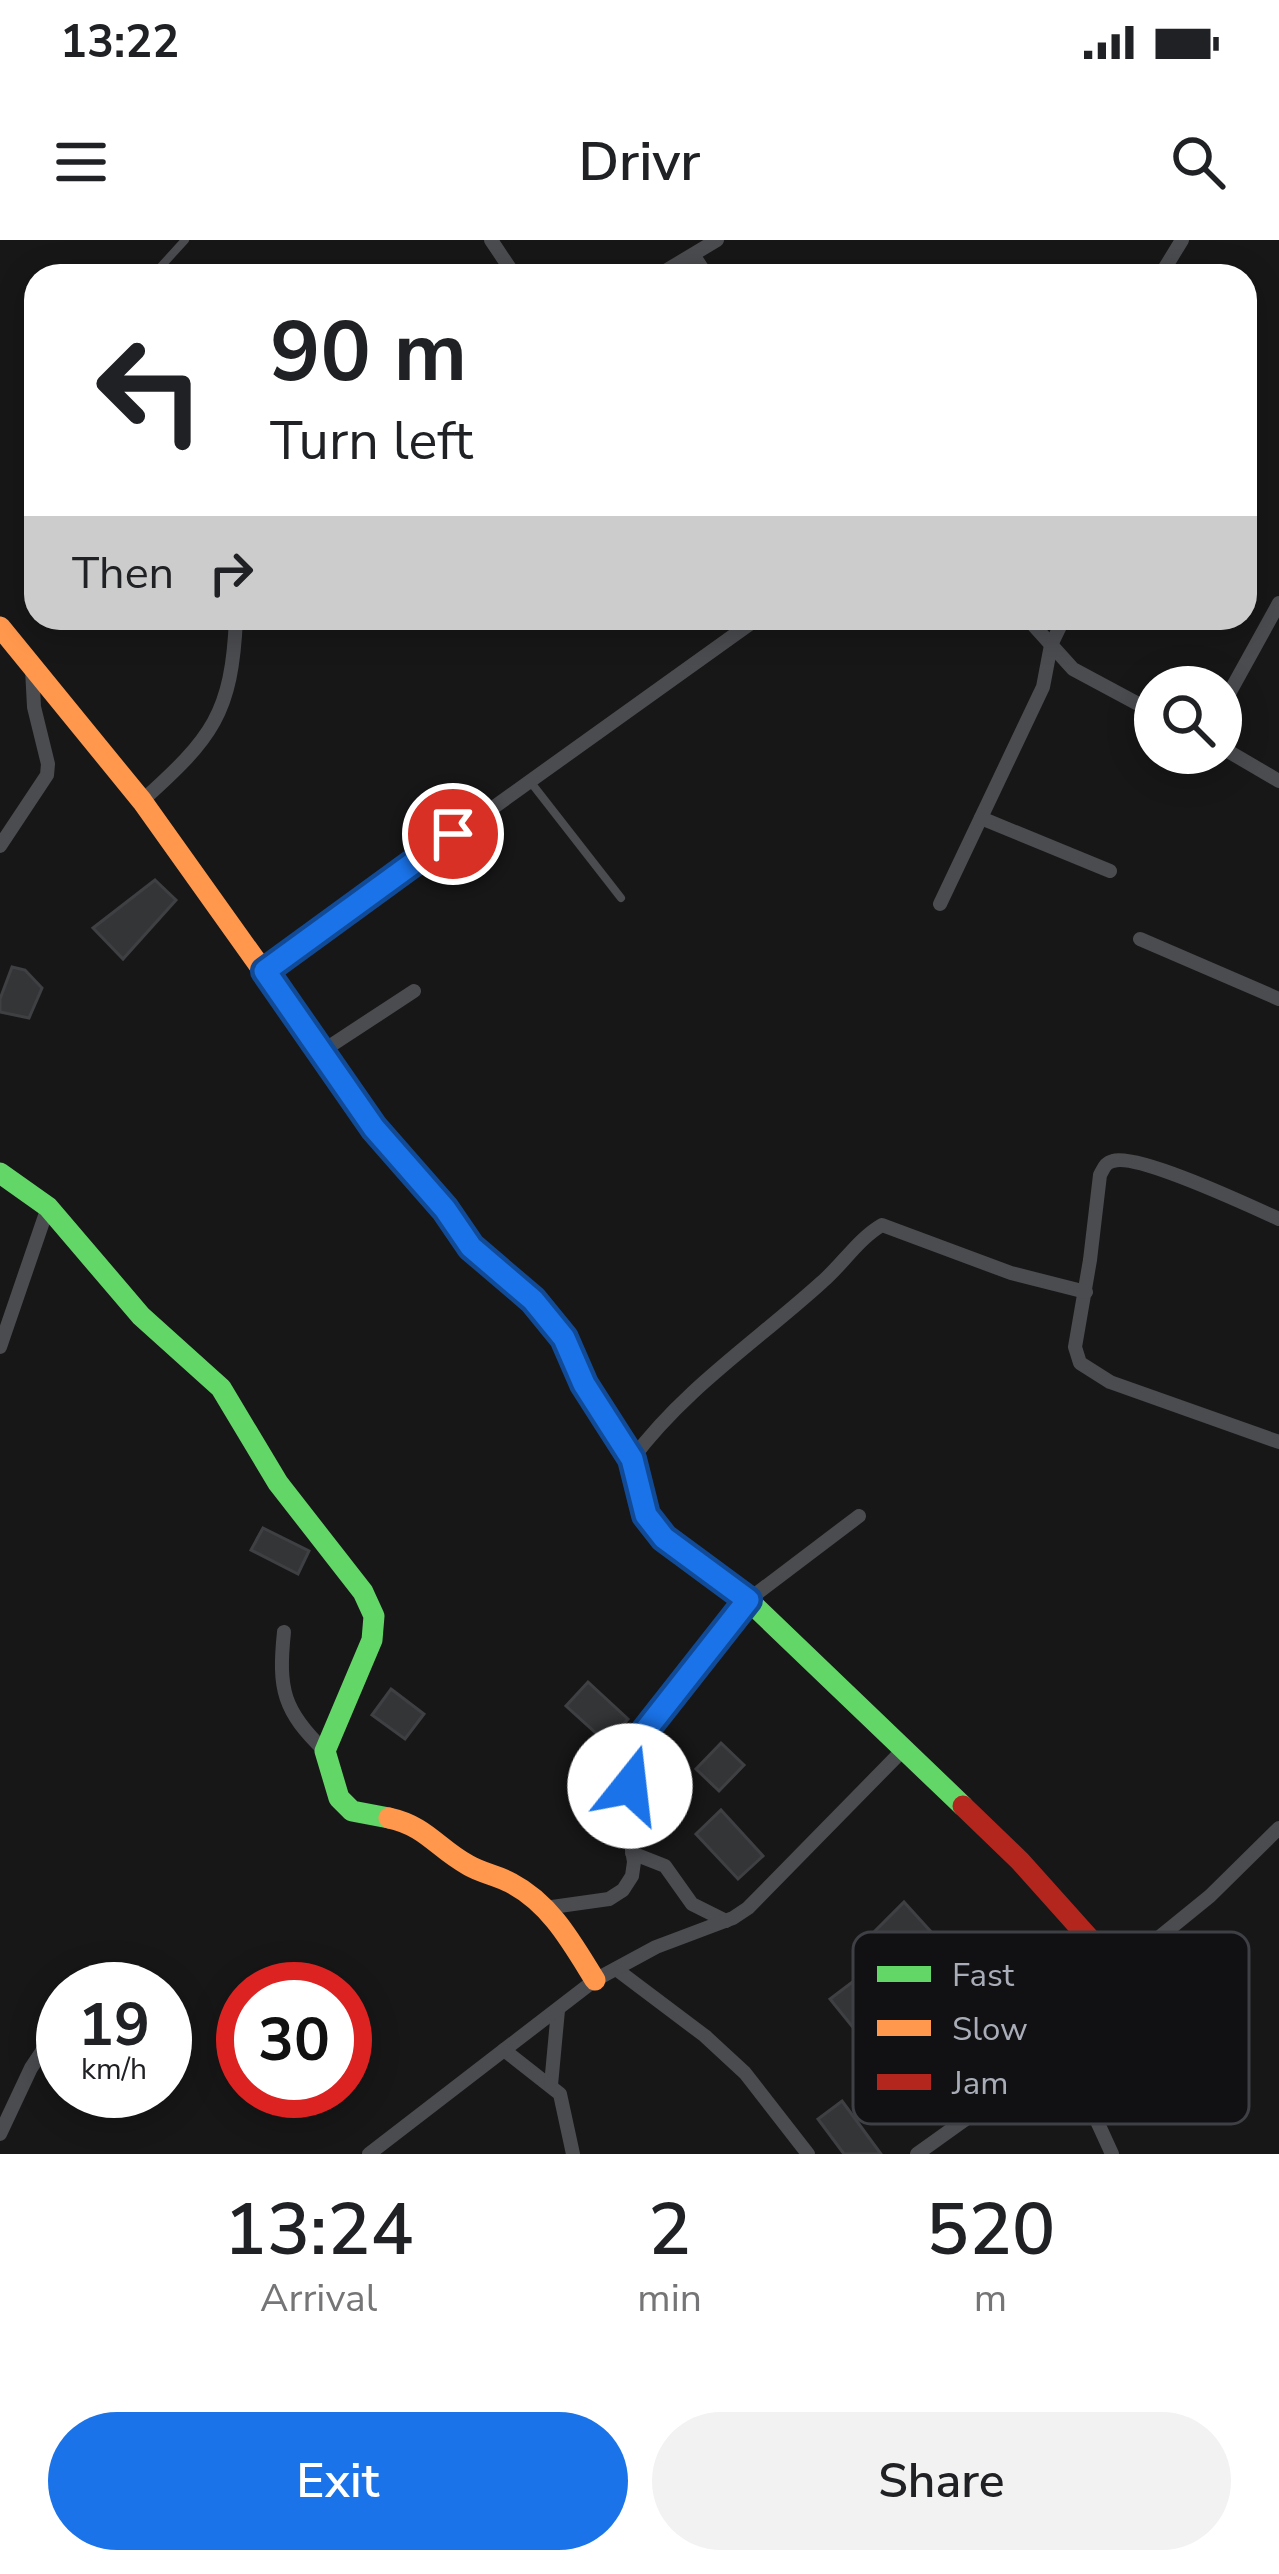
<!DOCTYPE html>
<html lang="en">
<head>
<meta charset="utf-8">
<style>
	body { margin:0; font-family:"Nunito Sans",sans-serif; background:#f2f2f2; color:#202124; height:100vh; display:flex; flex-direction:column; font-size:45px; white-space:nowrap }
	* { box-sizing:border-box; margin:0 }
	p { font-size:39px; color:#757577 }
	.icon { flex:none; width:66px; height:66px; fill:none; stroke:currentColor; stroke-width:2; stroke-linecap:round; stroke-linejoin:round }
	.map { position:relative; height:1914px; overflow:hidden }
	.sheet { display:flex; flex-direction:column; background:#fff; flex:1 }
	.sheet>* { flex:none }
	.banner { position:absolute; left:24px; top:24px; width:1233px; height:366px; border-radius:36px; box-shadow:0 6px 30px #0003; background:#fff; color:#202124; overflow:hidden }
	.buttons { position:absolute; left:1134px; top:426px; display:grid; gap:24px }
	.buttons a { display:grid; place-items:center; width:108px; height:108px; border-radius:50%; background:#fff; box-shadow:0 6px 30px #0003; font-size:60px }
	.speed { position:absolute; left:36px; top:1722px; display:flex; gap:24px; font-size:60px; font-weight:700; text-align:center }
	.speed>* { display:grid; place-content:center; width:156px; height:156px; border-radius:50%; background:#fff; box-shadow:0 6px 30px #0003; line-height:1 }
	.speed small { font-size:30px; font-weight:400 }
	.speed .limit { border:18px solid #d22; background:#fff; color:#111 }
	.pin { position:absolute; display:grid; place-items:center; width:102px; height:102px; color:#fff; margin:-51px; border:6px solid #fff; border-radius:50%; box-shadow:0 3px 12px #0007 }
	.me { position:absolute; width:132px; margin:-66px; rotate:16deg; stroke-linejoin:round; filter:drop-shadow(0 0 9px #0008) }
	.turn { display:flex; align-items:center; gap:42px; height:252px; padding:0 48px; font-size:54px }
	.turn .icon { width:156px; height:156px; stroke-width:2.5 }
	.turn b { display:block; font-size:84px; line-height:102px }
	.then { display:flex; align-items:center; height:114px; padding:0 48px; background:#0003; gap:24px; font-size:45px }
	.eta { display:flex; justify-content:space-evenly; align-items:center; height:204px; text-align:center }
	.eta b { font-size:72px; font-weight:600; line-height:84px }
	.primary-button { display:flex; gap:24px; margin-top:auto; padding:24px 48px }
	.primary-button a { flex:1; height:138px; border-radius:72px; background:#1a73e8; color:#fff; font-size:48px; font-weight:600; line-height:138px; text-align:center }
	.primary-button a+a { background:#f2f2f2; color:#202124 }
	.status { display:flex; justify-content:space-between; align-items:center; height:84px; padding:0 60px; background:#fff; direction:ltr }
	.status svg { height:33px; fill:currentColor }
	header { display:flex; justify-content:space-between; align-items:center; height:156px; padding:0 48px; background:#fff; font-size:54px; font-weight:600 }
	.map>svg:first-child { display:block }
</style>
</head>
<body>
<div class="status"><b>13:22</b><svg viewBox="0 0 49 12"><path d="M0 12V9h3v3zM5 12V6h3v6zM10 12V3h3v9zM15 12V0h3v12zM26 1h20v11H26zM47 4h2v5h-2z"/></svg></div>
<header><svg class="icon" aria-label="menu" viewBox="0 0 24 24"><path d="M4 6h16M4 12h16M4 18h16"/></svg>Drivr<svg class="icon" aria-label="search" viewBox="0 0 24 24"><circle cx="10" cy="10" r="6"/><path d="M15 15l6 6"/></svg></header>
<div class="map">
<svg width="1279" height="1914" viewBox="0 0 1279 1914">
	<rect width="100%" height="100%" fill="#171717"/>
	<!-- building -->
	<g fill="#343537" stroke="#3f4043" stroke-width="3">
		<polygon points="155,640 176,660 123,719 93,688"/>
		<polygon points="12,727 25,730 42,748 29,778 0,772 0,759"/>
		<polygon points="263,1288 309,1311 298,1334 251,1310"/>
		<polygon points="588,1442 628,1479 607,1503 566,1466"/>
		<polygon points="391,1449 424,1474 405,1499 372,1475"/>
		<polygon points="721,1503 744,1525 719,1551 696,1529"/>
		<polygon points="721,1570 763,1616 738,1639 696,1594"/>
		<polygon points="904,1662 983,1749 988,1744 1008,1762 966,1806 940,1781 917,1804 894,1781 916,1758 863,1703"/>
		<polygon points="855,1740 897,1791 873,1812 830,1759"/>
		<polygon points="842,1861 881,1914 844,1914 818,1879"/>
	</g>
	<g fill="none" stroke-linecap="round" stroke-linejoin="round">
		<!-- lane -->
		<g stroke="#4b4c50" stroke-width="8">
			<polyline points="155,33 185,0"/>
			<polyline points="529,540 621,658"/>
		</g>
		<!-- street -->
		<g stroke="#4b4c50" stroke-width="14">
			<polyline points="491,0 515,36"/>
			<polyline points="694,16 707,36"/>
			<polyline points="657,36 717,0"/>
			<polyline points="1160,36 1182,0"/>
			<polyline points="1027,378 1073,429 1155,473"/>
			<polyline points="1221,468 1279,363"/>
			<polyline points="1221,507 1279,541"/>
			<path d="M142,561C212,498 232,474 236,378"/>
			<polyline points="981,578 1110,631"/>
			<polyline points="0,606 47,535 48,524 34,467 32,429"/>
			<polyline points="940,664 1043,447 1051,405 1064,378"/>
			<polyline points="1140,699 1279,759"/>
			<polyline points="265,731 758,378"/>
			<polyline points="321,812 414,751"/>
			<path d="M1279,979C1250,966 1138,913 1113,921C1105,923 1104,928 1100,935L1090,1020L1075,1107L1080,1123L1110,1142L1279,1202"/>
			<polyline points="0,1107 48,967"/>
			<path d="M632,1219C685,1148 757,1101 822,1042C843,1024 858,999 882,985L1011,1033L1086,1052"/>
			<path d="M284,1392C278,1449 283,1471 325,1511"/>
			<polyline points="632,1613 665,1626 692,1664 726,1681"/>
			<polyline points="545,1668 609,1659 623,1650 632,1636 634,1622 626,1572 634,1519 645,1491 748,1360 859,1276"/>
			<polyline points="616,1729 705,1796 745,1833 808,1914"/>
			<polyline points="504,1810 560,1854 573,1914"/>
			<polyline points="551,1845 558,1770"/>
			<polyline points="0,1894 31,1828 53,1795"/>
			<polyline points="369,1914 595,1740 656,1707 733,1678 748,1668 903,1510"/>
			<polyline points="917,1914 1068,1806"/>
			<polyline points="1112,1914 1070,1822 1068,1806 1114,1734 1210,1656 1279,1588"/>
		</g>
		<!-- fast -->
		<g stroke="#63d668" stroke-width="21">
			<polyline points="0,933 48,967 141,1076 221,1148 278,1243 363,1352 374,1376 372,1400 325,1511 339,1558 352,1571 389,1578"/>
			<polyline points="583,1141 632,1219 646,1275 664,1298 748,1360 963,1566"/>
		</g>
		<!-- slow -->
		<g stroke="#ff974d" stroke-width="21">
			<polyline points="0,387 142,561 375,888 445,969 471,1008 533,1060 564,1098 583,1141"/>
			<path d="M389,1578C426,1586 437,1608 468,1625C481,1633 497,1635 511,1643C551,1664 572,1703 595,1740"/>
		</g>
		<!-- jam -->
		<polyline stroke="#b3261e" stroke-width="21" points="963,1566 1020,1621 1106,1717 1114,1734"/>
	</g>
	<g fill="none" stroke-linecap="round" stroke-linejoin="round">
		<!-- route casing -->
		<g stroke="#114b97" stroke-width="30">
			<polyline id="route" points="453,594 265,731 374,888 445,969 471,1007 533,1060 564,1098 584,1144 632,1219 646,1275 664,1298 748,1360 645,1491 630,1546"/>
		</g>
		<!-- route -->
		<use href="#route" stroke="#1a73e8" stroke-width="21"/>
	</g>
	<!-- legend -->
	<rect x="853" y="1692" width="396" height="192" rx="18" fill="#111113" stroke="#3e4045" stroke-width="3"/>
	<rect x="877" y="1726" width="54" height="16" fill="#63d668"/>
	<rect x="877" y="1780" width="54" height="16" fill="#ff974d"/>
	<rect x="877" y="1834" width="54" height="16" fill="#b3261e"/>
	<g font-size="33" fill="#a8adb8">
		<text x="952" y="1746">Fast</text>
		<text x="952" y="1800">Slow</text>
		<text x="952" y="1854">Jam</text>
	</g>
</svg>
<div class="buttons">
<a><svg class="icon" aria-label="search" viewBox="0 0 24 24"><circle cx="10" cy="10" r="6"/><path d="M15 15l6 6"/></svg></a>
</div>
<div class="speed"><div>19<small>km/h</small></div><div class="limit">30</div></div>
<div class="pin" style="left:453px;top:594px;background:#d93025"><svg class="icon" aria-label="arrive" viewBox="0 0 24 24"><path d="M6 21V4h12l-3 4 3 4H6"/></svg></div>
<svg class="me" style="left:630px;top:1546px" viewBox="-20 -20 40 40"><circle r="19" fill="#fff"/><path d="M0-13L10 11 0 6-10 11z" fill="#1a73e8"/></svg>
<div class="banner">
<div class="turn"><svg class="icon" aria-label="left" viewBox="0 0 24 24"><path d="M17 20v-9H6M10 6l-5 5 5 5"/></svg><div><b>90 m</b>Turn left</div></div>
<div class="then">Then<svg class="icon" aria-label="right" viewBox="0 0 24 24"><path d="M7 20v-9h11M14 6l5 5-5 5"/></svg></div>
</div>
</div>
<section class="sheet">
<div class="eta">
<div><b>13:24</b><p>Arrival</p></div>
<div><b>2</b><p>min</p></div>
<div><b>520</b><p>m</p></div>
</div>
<div class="primary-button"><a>Exit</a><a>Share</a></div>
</section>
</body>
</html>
